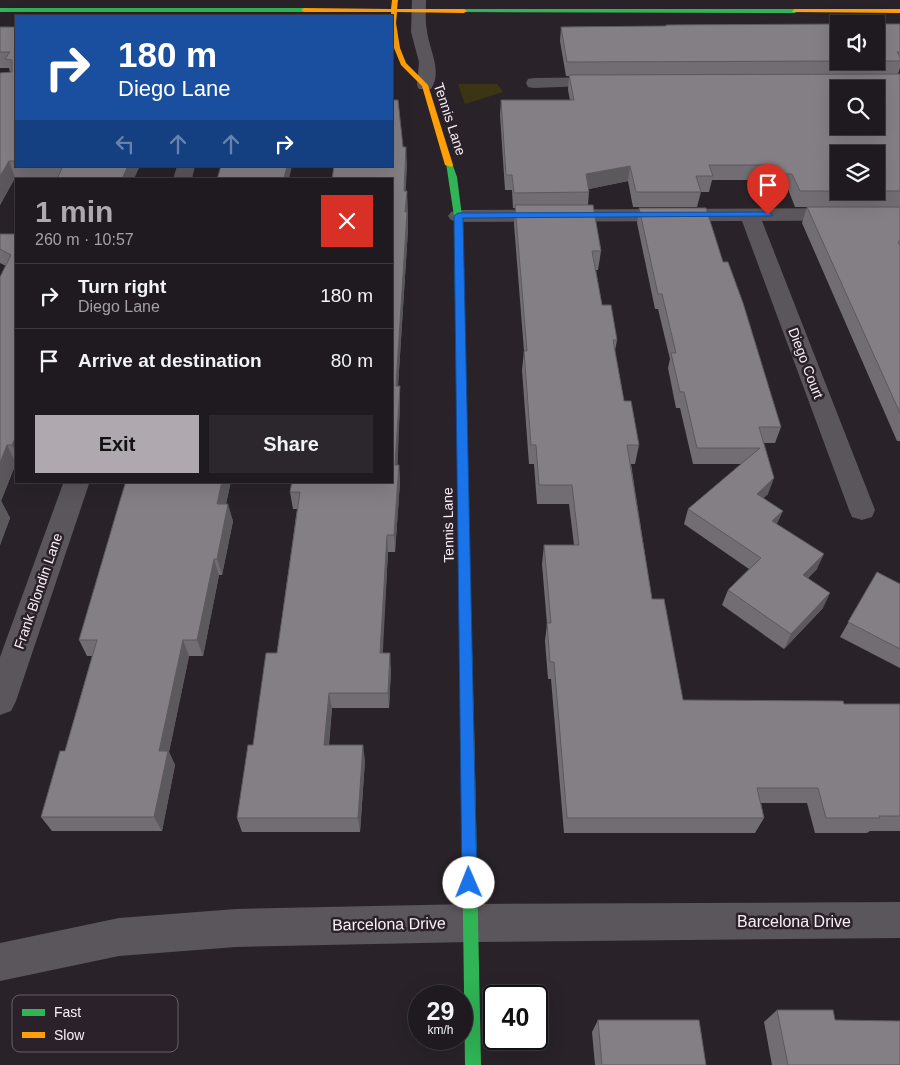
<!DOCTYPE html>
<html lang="en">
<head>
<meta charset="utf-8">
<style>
	body { margin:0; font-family:Arial,sans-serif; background:#2c272c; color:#f1f3f6; height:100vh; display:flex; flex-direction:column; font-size:19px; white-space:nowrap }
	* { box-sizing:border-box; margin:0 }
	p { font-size:16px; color:#a1a1a4 }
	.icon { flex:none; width:28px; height:28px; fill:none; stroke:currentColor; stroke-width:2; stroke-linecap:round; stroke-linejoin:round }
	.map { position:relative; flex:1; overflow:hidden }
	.side { position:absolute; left:15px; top:178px; width:378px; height:305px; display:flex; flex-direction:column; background:#1f1a1f; border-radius:0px; box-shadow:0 5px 20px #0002,0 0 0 1px #3c383d }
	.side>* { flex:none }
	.guide { position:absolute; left:15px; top:15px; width:378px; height:152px; border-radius:0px; box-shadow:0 5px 20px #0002,0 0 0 1px #3c383d; background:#1a4fa0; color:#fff; overflow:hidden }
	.buttons { position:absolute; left:830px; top:15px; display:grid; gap:10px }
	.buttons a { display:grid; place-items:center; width:55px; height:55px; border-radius:0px; background:#1f1a1f; box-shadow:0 5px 20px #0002,0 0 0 1px #3c383d; font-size:25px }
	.speed { position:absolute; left:408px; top:985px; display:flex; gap:10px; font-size:25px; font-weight:700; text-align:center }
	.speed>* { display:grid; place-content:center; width:65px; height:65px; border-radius:50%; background:#1f1a1f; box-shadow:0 5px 20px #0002,0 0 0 1px #3c383d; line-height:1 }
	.speed small { font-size:12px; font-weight:400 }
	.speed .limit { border:2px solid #111; border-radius:8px; background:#fff; color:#111 }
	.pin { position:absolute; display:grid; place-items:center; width:42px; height:42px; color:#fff; margin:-51px -21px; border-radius:50% 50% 50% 0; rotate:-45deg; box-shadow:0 0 5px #0007 }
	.pin .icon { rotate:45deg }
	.me { position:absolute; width:55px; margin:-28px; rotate:359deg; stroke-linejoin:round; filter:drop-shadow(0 0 4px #0008) }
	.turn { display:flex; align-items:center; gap:18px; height:105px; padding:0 20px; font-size:22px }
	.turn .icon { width:65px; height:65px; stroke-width:2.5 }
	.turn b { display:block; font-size:35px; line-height:42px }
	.lanes { display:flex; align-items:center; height:48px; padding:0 20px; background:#0003; justify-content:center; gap:25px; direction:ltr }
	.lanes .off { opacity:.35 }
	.round { display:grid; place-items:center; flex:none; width:52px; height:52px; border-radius:0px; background:#2c272c }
	.summary { display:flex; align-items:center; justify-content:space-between; height:85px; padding:0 20px }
	h1 { font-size:30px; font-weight:700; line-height:38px; color:#b0a8af }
	.cta { display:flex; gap:10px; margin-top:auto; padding:10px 20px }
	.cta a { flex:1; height:58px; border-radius:0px; background:#b0a8af; color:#111; font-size:20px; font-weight:700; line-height:58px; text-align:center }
	.cta a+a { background:#2c272c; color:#f1f3f6 }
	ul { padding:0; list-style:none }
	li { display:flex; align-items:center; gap:15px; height:65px; padding:0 20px; border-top:1px solid #3c383d }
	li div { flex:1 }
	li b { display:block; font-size:19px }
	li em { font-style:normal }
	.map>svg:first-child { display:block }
</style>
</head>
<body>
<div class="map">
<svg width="900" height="1065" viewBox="0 0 900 1065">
	<rect width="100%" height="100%" fill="#292329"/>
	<!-- green -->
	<polygon fill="#3c3513" points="458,84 497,84 503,92 465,104"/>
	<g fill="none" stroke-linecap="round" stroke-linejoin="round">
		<!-- street -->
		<g fill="#5b565b" fill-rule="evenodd">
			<path d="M412,0H426C426,10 425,21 427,31C429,49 443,72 431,89H419L417,85L419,62L411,32Z"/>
			<polygon points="605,77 611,79 613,82 611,85 534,88 528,87 526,83 528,79 534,78"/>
			<polygon points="177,166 195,166 192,179 173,179"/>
			<polygon points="900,208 900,220 762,221 875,510 872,517 862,520 852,517 849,510 742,221 458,222 451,220 448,216 451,212 458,210"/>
			<polygon points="64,481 90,481 16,701 11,711 0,715 0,657"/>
			<polygon points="900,902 900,938 470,942 236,947 119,956 0,981 0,943 119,918 236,909 470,904"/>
		</g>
		<!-- fast -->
		<g fill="#30b455" fill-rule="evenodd">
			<polygon points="0,8 304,8 307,10 304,12 0,12"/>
			<polygon points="464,9 795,9 798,11 795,13 462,12 462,10"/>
			<polygon points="446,163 452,163 457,177 462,216 471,607 469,610 465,612 461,610 459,607 454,216"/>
			<polygon points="468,765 473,767 475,771 481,1065 465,1065 461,771 463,767"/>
		</g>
		<!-- slow -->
		<g fill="#ff9f0a" fill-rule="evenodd">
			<polygon points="392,0 398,0 397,9 464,9 467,11 464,13 397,12 396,23 400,48 406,63 428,85 453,165 452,167 445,165 422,86 401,65 394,48 391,12 304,12 301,10 304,8 391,9"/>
			<polygon points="795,9 900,9 900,13 793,12 792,11"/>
			<polygon points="465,602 469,604 471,607 475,771 473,775 468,777 463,775 461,771 459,607 461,604"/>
		</g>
	</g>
	<!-- wall -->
	<g fill="#726d72">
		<polygon points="900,24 900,68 898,74 900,74 900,441 897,441 802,223 807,207 879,207 795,207 788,189 766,189 762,180 712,180 709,192 701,192 697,207 633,207 628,181 589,189 589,192 588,205 601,251 598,270 596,270 602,305 617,340 615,351 624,401 639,445 635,464 631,464 652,599 683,700 844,704 900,704 900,831 870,831 867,833 815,833 807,803 761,803 764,818 755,833 564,833 551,679 548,679 545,641 547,624 542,564 544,545 574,545 569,504 537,504 534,464 529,464 522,370 524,351 514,224 515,208 513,208 512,190 505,190 500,115 501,100 570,100 568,90 569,76 566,76 560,41 561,27 666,26 666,25"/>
		<polygon points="0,27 16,27 16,166 140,166 57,178 15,178 0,205 0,73 10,72 9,68 0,68"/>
		<polygon points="403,147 407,164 405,191 407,191 408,229 398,386 400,386 400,403 397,465 399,465 400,482 395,552 388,552 382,653 391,669 389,708 332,708 329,745 365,760 360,832 242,832 237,818 253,745 277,653 297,509 293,509 290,492"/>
		<polygon points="639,208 723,262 781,427 775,443 764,443 768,494 763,498 777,524 817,569 808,578 823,608 784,649 722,605 728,590 749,569 684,524 688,509 741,464 693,464 680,408 676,408 668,368 670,359 658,309 655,309 637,223"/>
		<polygon points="0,234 16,234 16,463 1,501 10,518 0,545 0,277 6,266 0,263"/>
		<polygon points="126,481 231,481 226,504 233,521 222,575 219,575 203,656 189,656 169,752 175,765 162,831 52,831 41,817 65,751 92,656 87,656 79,640"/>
		<polygon points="877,572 900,584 900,668 840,637"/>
		<polygon points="777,1010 835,1020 900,1065 772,1065 764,1022"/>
		<polygon points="598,1020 706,1065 595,1065 592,1032"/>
	</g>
	<!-- shaded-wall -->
	<g fill="#5c595c">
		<polygon points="406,147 407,164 405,208 404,191"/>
		<polygon points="9,161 15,178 0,205 0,176"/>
		<polygon points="128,166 140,166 134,179 122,179"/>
		<polygon points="287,166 292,166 289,179 284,179"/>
		<polygon points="630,166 628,181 584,190 586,174"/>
		<polygon points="407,191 408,229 397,403 396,386"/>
		<polygon points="400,386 400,403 397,482 395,465"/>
		<polygon points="16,436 16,454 12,445"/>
		<polygon points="7,445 16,463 0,503 0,463"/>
		<polygon points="399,465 400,482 395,552 394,535"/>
		<polygon points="774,478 768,494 751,510 757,494"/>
		<polygon points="222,481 231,481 222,521 217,504"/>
		<polygon points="1,501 10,518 0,545 0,503"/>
		<polygon points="228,504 233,521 222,575 217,559"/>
		<polygon points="783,511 776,526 772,521"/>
		<polygon points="387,535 388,552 382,669 380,653"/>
		<polygon points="824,554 817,569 796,590 803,575"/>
		<polygon points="214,559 219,575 203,656 197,640"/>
		<polygon points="830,593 823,608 784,649 791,634"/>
		<polygon points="183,640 189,656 169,752 175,765 162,831 154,817 159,751"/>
		<polygon points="390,653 391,669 389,708 388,693"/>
		<polygon points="329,693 332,708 327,760 324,745"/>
		<polygon points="363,745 365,760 360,832 358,818"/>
	</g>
	<!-- building -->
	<g fill="#847f84" stroke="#5c595c" fill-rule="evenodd">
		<polygon points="839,24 839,61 567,62 561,27 666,26 666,25"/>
		<polygon points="876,24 900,24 900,52 897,52 900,57 900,61 876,61"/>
		<polygon points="0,27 16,27 16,161 9,161 0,176 0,73 12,72 12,60 5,59 10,52 0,52"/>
		<path d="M900,74V191H800L792,174H770L767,165H709L713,176H696L701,192H636L630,166L586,174L589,192L514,193L512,175H506L501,100H574L569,75ZM839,89H876V126H839ZM839,154H876V191H839Z"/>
		<polygon points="391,100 398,100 403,147 406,147 404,191 407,191 405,212 407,212 396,386 400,386 395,465 399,465 397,492 394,535 387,535 380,653 390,653 388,693 329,693 324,745 363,745 358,818 237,818 248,745 253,745 266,653 277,653 300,492 290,492 292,481 391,481 391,179 332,179 334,166 391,166"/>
		<polygon points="63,166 128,166 122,179 57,179"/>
		<polygon points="221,166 287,166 284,179 217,179"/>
		<polygon points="515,205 593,205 601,251 592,251 602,305 611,305 617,340 613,340 624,401 631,401 639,445 627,445 652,599 664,599 683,700 843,701 844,704 900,704 900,816 879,816 880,818 826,818 818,788 757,788 764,818 567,818 554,662 550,662 547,623 551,623 544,545 579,545 572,485 539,485 536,445 531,445 524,351 527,351"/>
		<polygon points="807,207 900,207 900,241 898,242 900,245 900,413"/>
		<polygon points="639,208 706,208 723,262 728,262 743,303 781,427 759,427 774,478 757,494 783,511 772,521 824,554 803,575 830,593 791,634 728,590 761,558 688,509 760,448 697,448 684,392 680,392 671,353 676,353 662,294 658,294"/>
		<polygon points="0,234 16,234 16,436 12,445 7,445 0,463 0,277 11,255 0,249"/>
		<polygon points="126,481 222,481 217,504 228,504 217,559 214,559 197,640 183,640 159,751 168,751 154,817 41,817 60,751 65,751 97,640 79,640 119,504"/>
		<polygon points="877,572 900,584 900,649 848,622"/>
		<polygon points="777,1010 833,1010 835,1020 900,1021 900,1065 788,1065"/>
		<polygon points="598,1020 699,1020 706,1065 602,1065"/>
	</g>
	<!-- route -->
	<polygon fill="#1a73e8" stroke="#114b97" points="768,212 773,215 771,216 463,218 477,883 474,889 469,891 464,889 462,883 454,216 458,213"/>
	<g text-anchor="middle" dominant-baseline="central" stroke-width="5" stroke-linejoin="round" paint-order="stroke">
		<!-- street labels -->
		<g font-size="14" fill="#f8f0f7" stroke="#2b212b">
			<text transform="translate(450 119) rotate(72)">Tennis Lane</text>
			<text transform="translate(806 363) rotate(69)">Diego Court</text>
			<text transform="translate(448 525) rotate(-91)">Tennis Lane</text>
			<text transform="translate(38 591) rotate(-71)">Frank Blondin Lane</text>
		</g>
		<!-- near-street labels -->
		<g font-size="16" fill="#f8f0f7" stroke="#2b212b">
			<text x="794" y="921">Barcelona Drive</text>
			<text transform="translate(389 924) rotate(-1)">Barcelona Drive</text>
		</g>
	</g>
	<!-- legend -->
	<rect x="12" y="995" width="166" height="57" rx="8" fill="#2b212b" stroke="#685f68" stroke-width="1"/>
	<rect x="22" y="1009" width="23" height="7" fill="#30b455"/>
	<rect x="22" y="1032" width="23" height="6" fill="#ff9f0a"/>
	<g font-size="14" fill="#f8f0f7">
		<text x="54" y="1017">Fast</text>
		<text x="54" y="1040">Slow</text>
	</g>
</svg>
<div class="buttons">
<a><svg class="icon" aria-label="sound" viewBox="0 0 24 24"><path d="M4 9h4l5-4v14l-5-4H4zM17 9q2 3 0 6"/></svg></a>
<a><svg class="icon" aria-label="search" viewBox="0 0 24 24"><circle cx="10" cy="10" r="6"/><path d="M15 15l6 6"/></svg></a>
<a><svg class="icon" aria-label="layers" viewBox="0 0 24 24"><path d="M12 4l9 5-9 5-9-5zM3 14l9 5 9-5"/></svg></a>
</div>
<div class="speed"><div>29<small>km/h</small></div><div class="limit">40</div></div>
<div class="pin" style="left:768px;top:215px;background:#d93025"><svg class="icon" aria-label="arrive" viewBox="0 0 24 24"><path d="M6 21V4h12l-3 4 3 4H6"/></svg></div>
<svg class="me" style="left:469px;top:883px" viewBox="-20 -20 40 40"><circle r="19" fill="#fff"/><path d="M0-13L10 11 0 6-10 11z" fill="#1a73e8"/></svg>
<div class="guide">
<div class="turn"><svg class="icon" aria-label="right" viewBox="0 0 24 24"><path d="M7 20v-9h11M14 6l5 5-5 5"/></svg><div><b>180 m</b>Diego Lane</div></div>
<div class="lanes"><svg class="icon off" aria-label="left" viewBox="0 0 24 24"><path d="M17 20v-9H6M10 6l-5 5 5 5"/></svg><svg class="icon off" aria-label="ahead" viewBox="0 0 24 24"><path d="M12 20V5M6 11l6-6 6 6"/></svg><svg class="icon off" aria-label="ahead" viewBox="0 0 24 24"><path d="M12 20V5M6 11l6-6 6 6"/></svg><svg class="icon" aria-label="right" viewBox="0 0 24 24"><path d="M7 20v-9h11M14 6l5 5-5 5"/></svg></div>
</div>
<section class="side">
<div class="summary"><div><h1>1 min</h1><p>260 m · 10:57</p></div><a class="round" style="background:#d93025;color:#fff"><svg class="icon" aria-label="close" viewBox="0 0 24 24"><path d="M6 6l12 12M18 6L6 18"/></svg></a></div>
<ul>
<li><svg class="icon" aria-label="right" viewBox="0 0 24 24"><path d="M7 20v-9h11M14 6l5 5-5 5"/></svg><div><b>Turn right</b><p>Diego Lane</p></div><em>180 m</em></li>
<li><svg class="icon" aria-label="arrive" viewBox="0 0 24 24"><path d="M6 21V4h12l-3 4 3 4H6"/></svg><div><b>Arrive at destination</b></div><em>80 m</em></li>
</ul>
<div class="cta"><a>Exit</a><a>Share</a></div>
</section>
</div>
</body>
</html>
